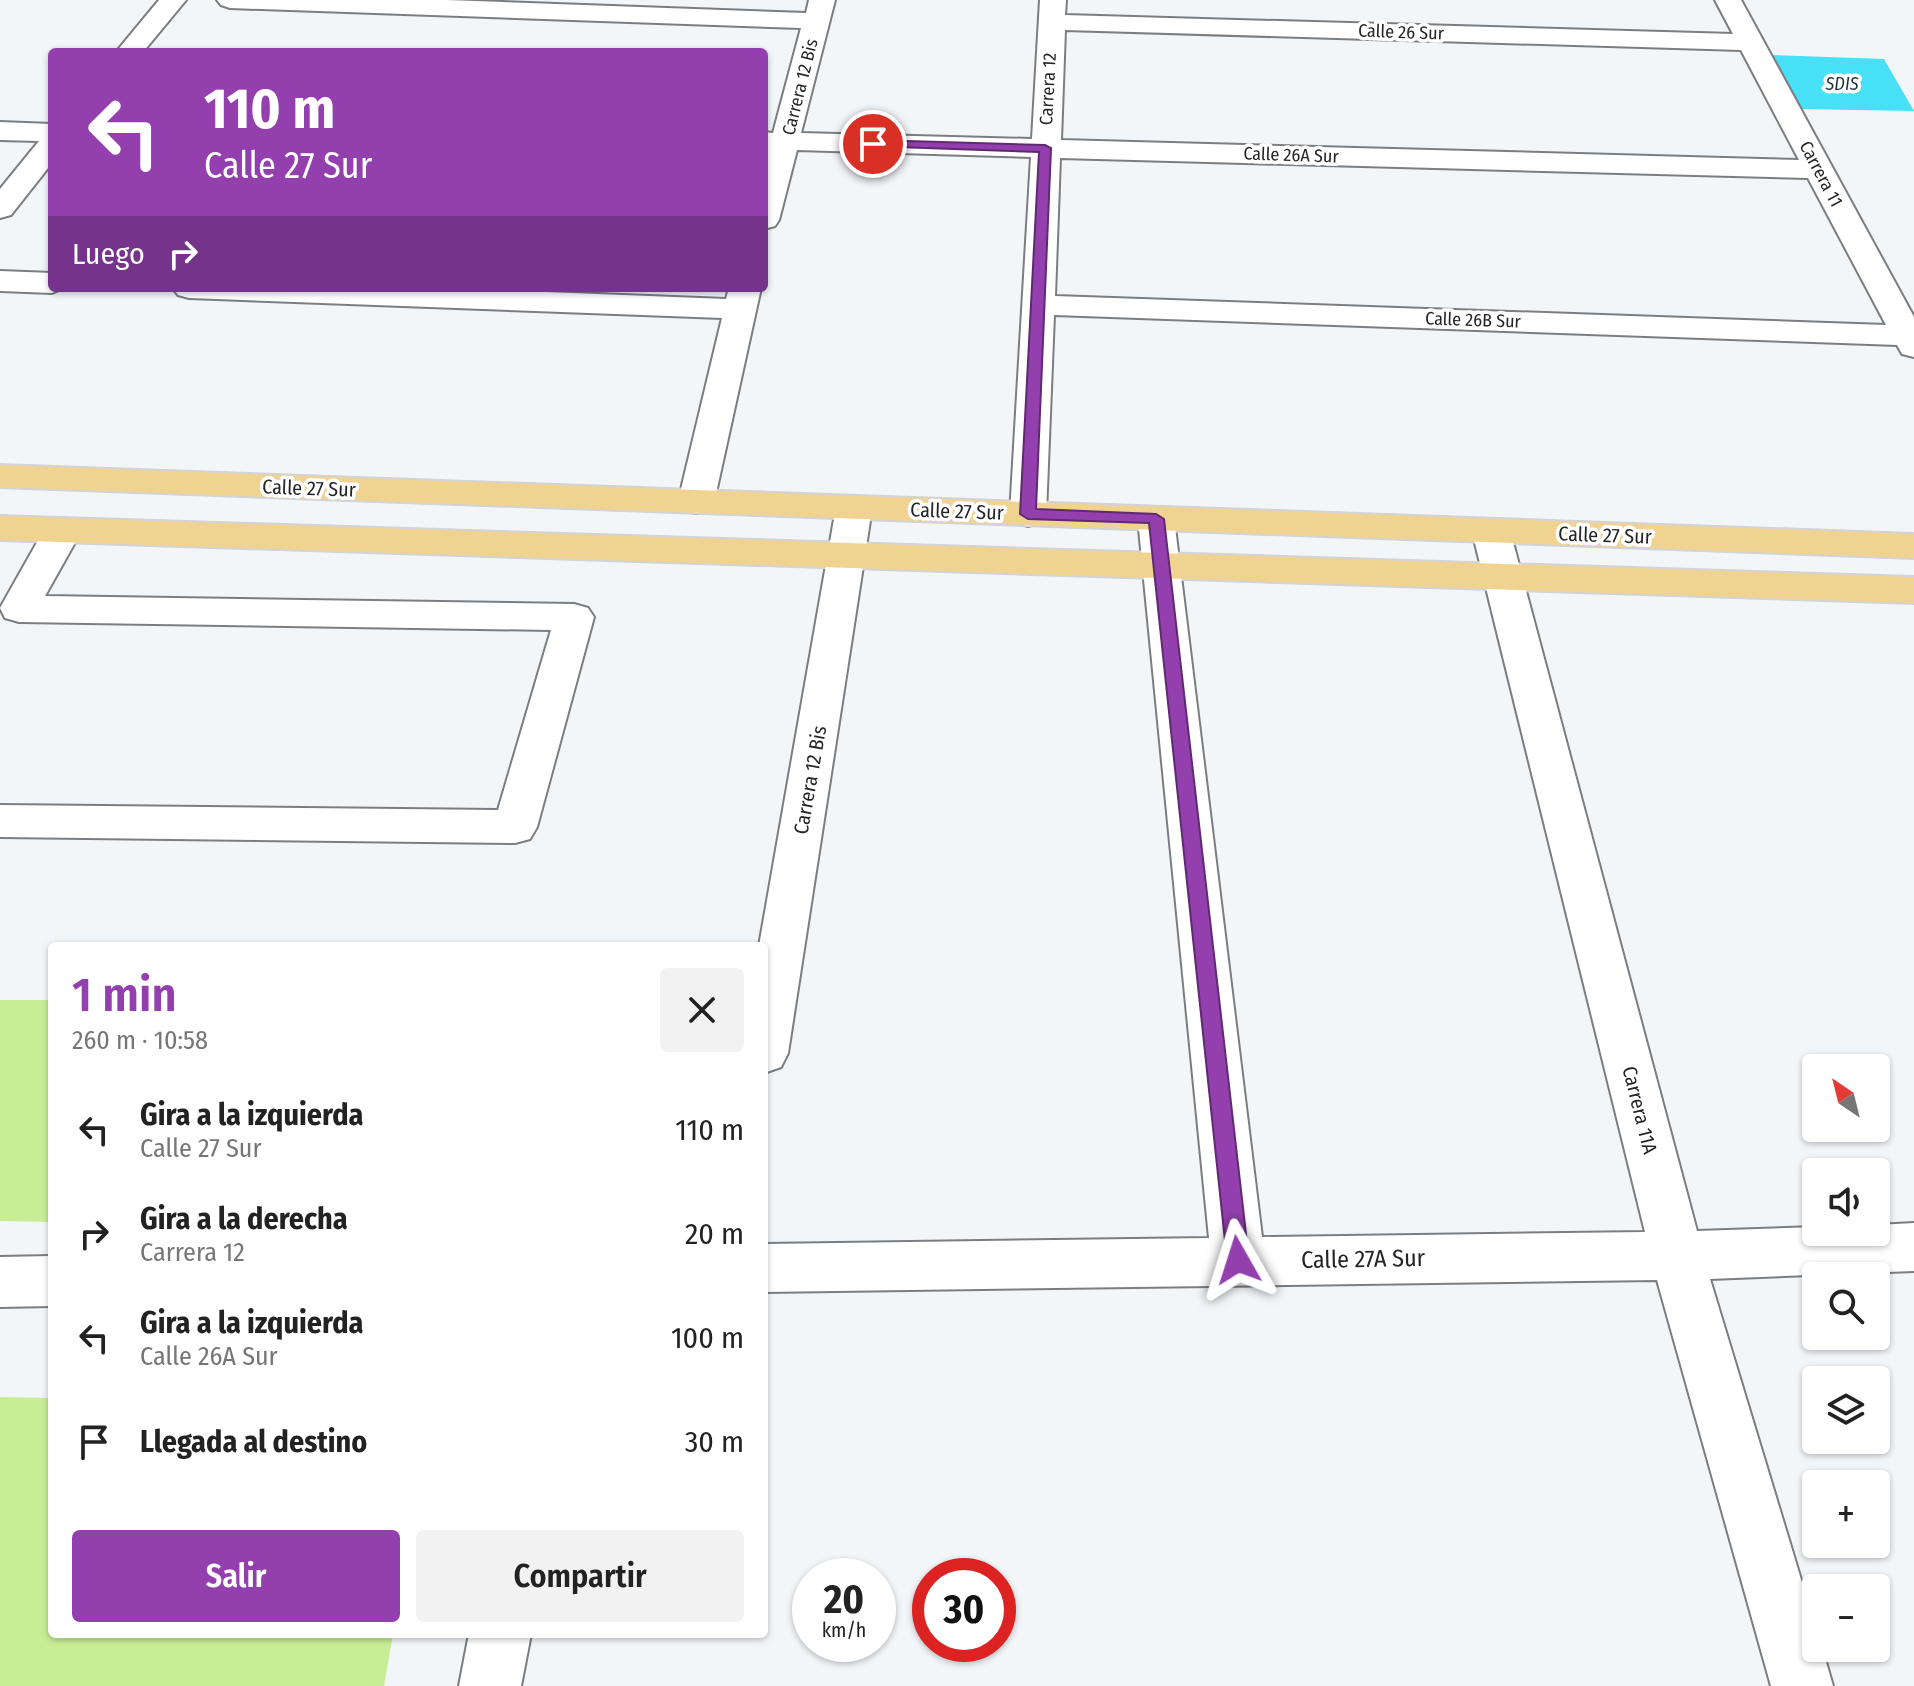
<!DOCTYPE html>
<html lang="es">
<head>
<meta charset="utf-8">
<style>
	body { margin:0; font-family:"Fira Sans Condensed",sans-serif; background:#f2f2f2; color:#222; height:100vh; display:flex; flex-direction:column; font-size:30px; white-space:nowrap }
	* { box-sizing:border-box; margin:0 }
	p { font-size:26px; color:#767676 }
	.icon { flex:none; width:44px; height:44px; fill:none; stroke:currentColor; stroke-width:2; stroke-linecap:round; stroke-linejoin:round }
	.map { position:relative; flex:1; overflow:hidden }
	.sheet { position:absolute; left:48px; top:942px; width:720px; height:696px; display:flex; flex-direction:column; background:#fff; border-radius:8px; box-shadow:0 2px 6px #0004 }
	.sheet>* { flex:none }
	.banner { position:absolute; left:48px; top:48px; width:720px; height:244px; border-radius:8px; box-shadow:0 2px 6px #0004; background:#9340ae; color:#fff; overflow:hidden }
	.needle { width:52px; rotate:325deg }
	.fabs { position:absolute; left:1802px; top:1054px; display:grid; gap:16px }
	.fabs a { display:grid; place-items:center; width:88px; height:88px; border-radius:8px; background:#fff; box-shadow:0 2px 6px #0004; font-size:40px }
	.speed { position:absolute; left:792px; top:1558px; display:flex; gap:16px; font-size:40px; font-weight:700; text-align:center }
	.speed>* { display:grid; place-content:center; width:104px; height:104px; border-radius:50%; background:#fff; box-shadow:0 2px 6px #0004; line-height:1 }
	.speed small { font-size:20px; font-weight:400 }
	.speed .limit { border:12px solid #d22; background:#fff; color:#111 }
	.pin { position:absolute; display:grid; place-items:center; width:68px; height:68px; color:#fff; margin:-34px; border:4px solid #fff; border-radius:50%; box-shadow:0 2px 8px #0007 }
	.me { position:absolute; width:88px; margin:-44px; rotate:354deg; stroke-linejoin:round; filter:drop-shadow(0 0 6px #0008) }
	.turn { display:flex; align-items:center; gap:28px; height:168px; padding:0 24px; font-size:36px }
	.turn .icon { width:104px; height:104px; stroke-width:2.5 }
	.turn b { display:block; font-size:56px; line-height:68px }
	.then { display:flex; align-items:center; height:76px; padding:0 24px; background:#0003; gap:16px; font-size:30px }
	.round { display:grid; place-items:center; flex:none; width:84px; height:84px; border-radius:8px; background:#f2f2f2 }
	.summary { display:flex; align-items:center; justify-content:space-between; height:136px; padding:0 24px }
	h1 { font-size:48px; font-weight:600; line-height:60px; color:#9340ae }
	.button { display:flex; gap:16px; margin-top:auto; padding:16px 24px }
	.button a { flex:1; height:92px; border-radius:8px; background:#9340ae; color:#fff; font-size:32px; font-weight:600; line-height:92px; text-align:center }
	.button a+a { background:#f2f2f2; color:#222 }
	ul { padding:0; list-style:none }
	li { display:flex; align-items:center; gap:24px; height:104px; padding:0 24px }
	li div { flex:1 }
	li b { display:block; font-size:30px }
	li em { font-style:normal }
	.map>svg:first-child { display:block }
</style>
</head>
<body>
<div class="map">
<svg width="1914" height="1686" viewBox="0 0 1914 1686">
	<rect width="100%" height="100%" fill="#f3f6f9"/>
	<!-- green -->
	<g fill="#c8ee95">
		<polygon points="0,1000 52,1000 52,1222 0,1221"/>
		<polygon points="0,1397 52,1398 52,1634 393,1634 384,1686 0,1686"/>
	</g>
	<!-- water -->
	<polygon fill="#47e0f6" points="1770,55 1884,59 1914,111 1799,109"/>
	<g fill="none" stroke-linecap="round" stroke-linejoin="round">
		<!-- minor casing -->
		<g stroke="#7b7e80" stroke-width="4">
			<g id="minor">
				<polygon points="159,0 186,0 143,52 116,52"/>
				<path d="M217,0H447L806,13L809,0H835L801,133L1032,139L1040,0H1066L1065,15L1733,34L1715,0H1741L1914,317V357L1902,354L1897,345L1054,315L1046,514L1041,522L1028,526L1015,522L1010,514L1031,157L797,150L779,220L775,226L764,229V165L768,150H764V132L773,133L801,28L230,8L221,5ZM1065,30L1741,50L1799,160L1061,140ZM1060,158L1808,178L1886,325L1055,296Z"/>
				<polygon points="0,122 52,124 52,163 11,215 0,218 0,189 39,141 0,140"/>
				<polygon points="0,271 52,273 52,288 64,288 52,293 0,291"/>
				<polygon points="173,288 441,288 726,299 729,288 761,288 714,502 709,510 696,513 683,510 678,502 722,318 189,298 178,295"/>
				<polygon points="854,496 867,500 872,508 788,1053 781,1067 764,1073 764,946 759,946 836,508 841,500"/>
				<polygon points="1156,507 1169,511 1174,519 1262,1237 1645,1232 1472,531 1478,523 1491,519 1504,523 1510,531 1697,1231 1816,1227 1816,1232 1876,1232 1876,1225 1914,1223 1914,1271 1710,1279 1816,1629 1816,1648 1822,1648 1833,1686 1771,1686 1657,1280 764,1292 764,1244 1209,1238 1138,519 1143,511"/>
				<polygon points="63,518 76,522 82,530 45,596 574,604 588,608 594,617 537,827 530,839 515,843 0,837 0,805 498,810 551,630 19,622 5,618 0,608 44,530 50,522"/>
				<polygon points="52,1256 52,1306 0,1307 0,1257"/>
				<polygon points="469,1634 531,1634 521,1686 459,1686"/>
			</g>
		</g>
		<!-- major casing -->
		<g stroke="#d3d3d4" stroke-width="4">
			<g id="major">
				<polygon points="0,465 1914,534 1914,558 0,487"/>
				<polygon points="0,516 1914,577 1914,603 0,540"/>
			</g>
		</g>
		<!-- minor -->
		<use href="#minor" fill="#fff" fill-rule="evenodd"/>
		<!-- major -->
		<use href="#major" fill="#f1d391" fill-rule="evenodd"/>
	</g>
	<!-- route -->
	<polygon fill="#9340ae" stroke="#602a71" stroke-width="2" points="873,140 1045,145 1051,148 1036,509 1156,514 1164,519 1249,1260 1246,1267 1238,1270 1230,1267 1227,1260 1149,523 1028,519 1020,514 1039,152 869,146 869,141"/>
	<g text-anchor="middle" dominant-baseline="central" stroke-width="7" stroke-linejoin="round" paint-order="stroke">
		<!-- far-street labels -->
		<g font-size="18" fill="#242526" stroke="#fff">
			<text transform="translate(1401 32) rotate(2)">Calle 26 Sur</text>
			<text transform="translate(800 87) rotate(-76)">Carrera 12 Bis</text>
			<text transform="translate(1048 89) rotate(-87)">Carrera 12</text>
			<text transform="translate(1291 155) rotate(2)">Calle 26A Sur</text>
			<text transform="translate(1821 174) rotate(62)">Carrera 11</text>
			<text transform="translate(1473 320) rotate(2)">Calle 26B Sur</text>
		</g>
		<!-- far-water labels -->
		<g font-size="18" font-style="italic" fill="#193236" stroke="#fff">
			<text x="1842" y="84">SDIS</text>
		</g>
		<!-- street labels -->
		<g font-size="20" fill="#242526" stroke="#fff">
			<text transform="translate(309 488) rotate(2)">Calle 27 Sur</text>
			<text transform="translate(957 511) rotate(2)">Calle 27 Sur</text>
			<text transform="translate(1605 535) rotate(2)">Calle 27 Sur</text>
			<text transform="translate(810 780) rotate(-80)">Carrera 12 Bis</text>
			<text transform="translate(1640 1110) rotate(76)">Carrera 11A</text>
		</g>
		<!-- near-street labels -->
		<g font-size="24" fill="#242526" stroke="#fff">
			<text transform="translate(1363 1259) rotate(-1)">Calle 27A Sur</text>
		</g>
	</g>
</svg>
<div class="fabs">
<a><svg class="needle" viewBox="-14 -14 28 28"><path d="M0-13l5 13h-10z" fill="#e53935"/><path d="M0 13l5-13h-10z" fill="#767676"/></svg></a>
<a><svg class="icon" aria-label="sound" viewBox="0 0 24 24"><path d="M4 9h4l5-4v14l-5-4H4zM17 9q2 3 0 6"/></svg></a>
<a><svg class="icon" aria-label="search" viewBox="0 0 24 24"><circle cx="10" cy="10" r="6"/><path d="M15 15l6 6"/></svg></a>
<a><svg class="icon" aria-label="layers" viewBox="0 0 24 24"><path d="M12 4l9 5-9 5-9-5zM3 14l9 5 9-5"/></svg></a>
<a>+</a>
<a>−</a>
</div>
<div class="speed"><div>20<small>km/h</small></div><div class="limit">30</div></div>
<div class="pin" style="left:873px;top:144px;background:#d93025"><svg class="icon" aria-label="arrive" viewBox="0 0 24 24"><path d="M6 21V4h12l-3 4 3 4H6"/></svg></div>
<svg class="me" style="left:1238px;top:1260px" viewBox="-20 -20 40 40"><path d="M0-17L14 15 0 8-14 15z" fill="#9340ae" stroke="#fff" stroke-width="4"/></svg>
<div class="banner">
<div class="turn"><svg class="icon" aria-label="left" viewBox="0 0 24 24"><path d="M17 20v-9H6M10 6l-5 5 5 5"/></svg><div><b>110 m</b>Calle 27 Sur</div></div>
<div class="then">Luego<svg class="icon" aria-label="right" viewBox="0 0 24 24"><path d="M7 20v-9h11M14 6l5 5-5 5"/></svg></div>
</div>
<section class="sheet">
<div class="summary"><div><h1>1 min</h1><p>260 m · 10:58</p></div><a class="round"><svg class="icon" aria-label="close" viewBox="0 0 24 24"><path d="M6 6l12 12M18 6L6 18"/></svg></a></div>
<ul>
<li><svg class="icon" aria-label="left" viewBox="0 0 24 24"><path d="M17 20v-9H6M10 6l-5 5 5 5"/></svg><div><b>Gira a la izquierda</b><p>Calle 27 Sur</p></div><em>110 m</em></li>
<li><svg class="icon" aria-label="right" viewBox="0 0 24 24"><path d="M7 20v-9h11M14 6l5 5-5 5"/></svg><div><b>Gira a la derecha</b><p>Carrera 12</p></div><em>20 m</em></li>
<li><svg class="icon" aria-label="left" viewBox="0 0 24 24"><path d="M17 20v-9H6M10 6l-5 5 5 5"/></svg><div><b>Gira a la izquierda</b><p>Calle 26A Sur</p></div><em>100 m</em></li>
<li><svg class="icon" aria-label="arrive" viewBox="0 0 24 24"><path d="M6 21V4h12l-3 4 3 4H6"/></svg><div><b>Llegada al destino</b></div><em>30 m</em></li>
</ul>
<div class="button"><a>Salir</a><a>Compartir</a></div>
</section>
</div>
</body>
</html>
